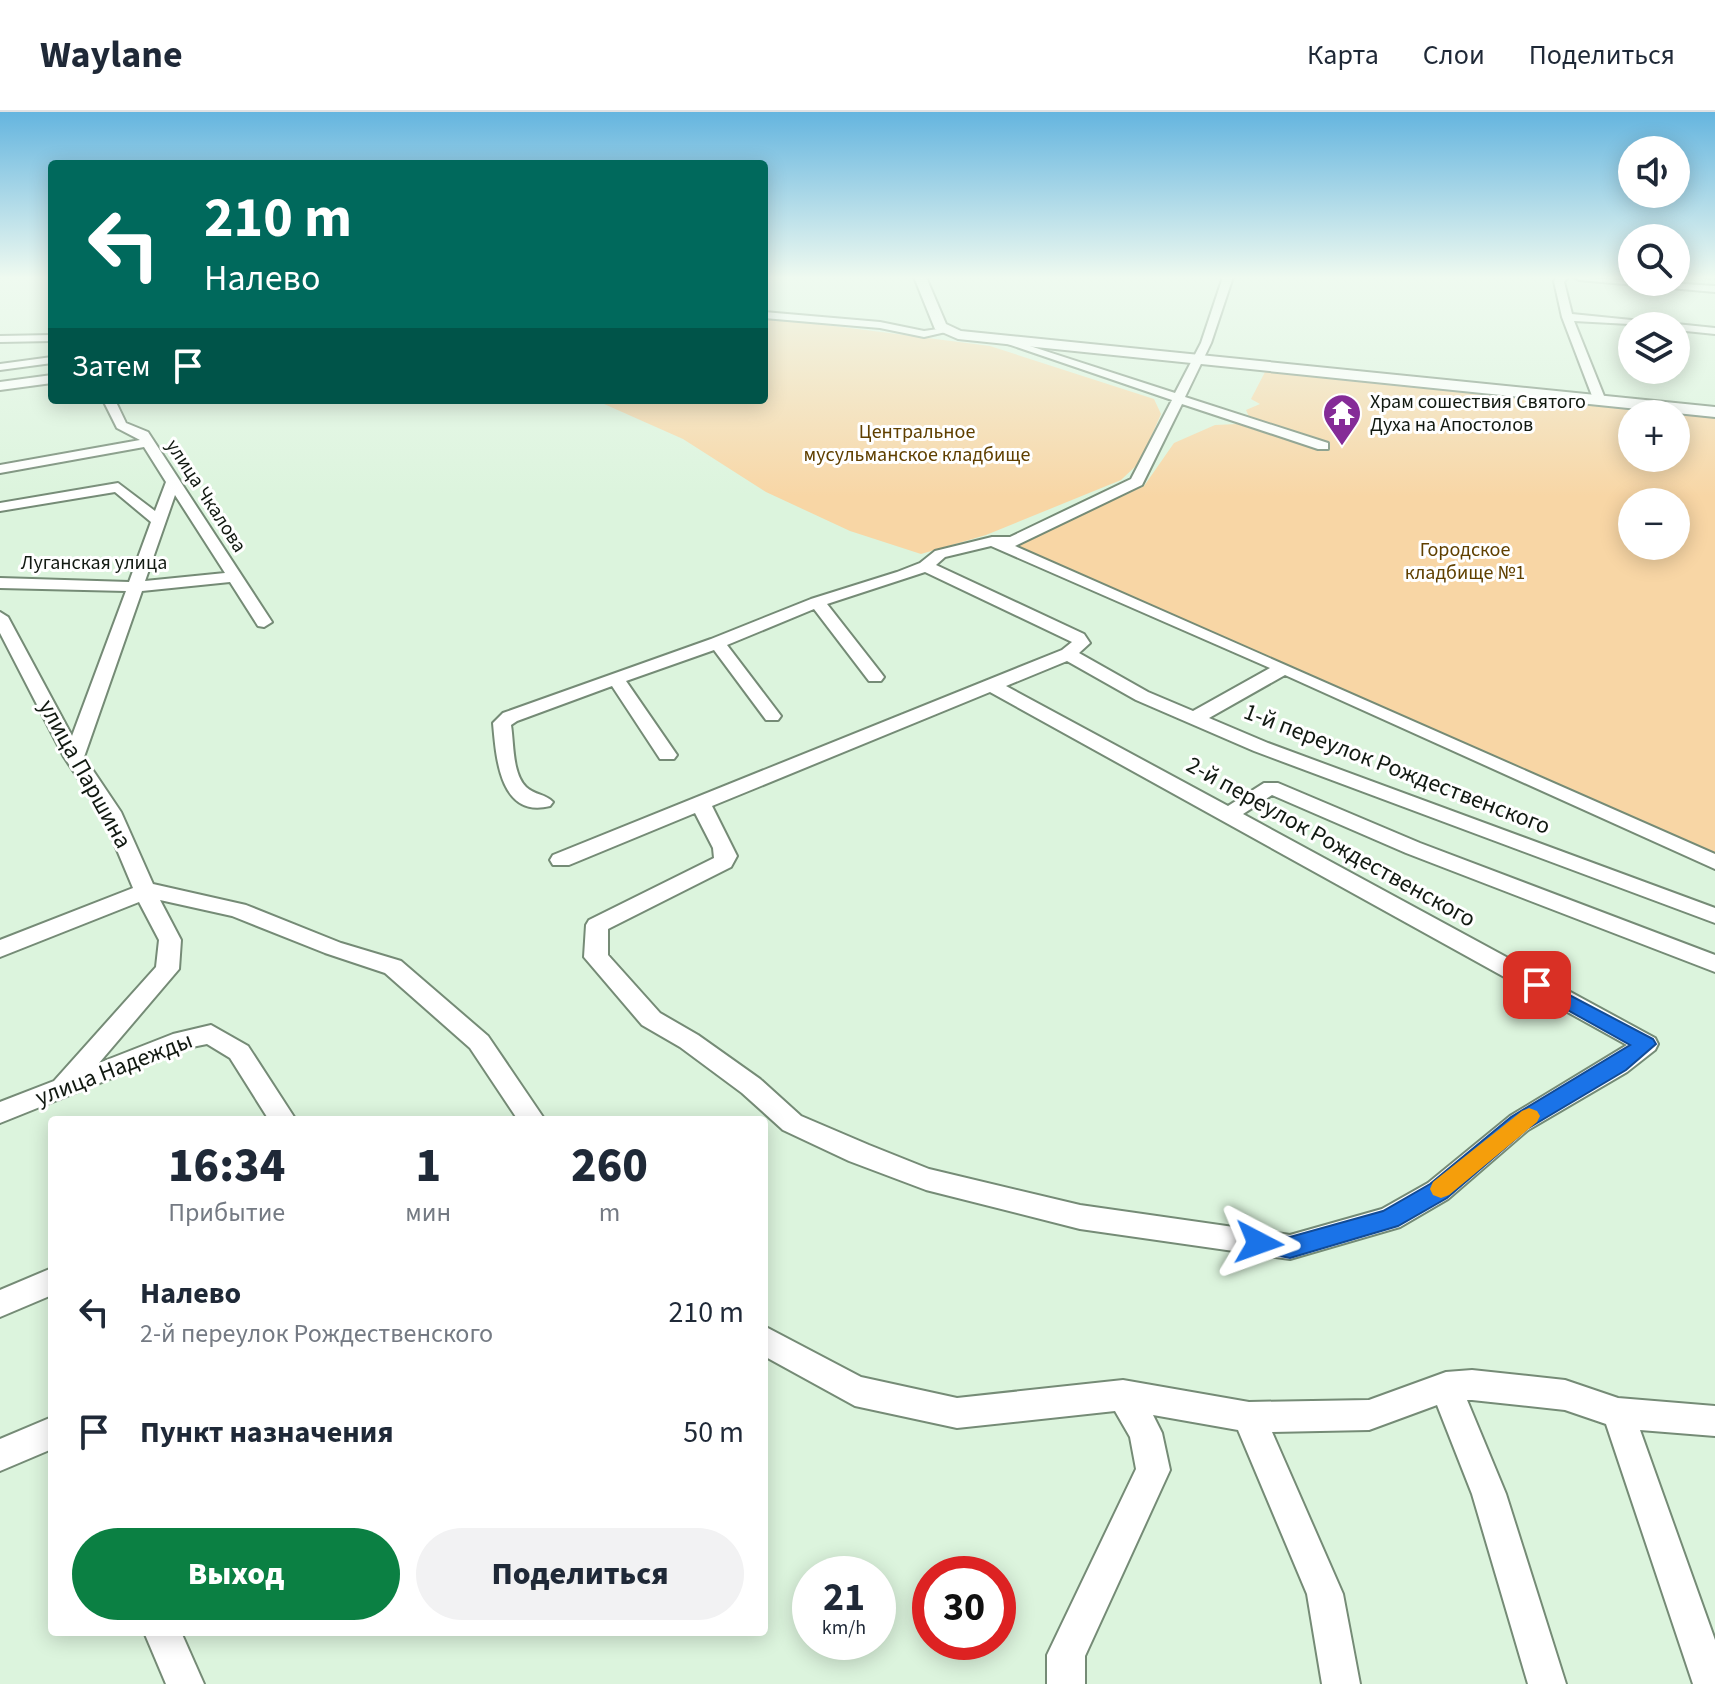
<!DOCTYPE html>
<html lang="ru">
<head>
<meta charset="utf-8">
<style>
	body { margin:0; font-family:"Source Sans 3",sans-serif; background:#f2f2f3; color:#1f2937; height:100vh; display:flex; flex-direction:column; font-size:30px; white-space:nowrap }
	* { box-sizing:border-box; margin:0 }
	p { font-size:26px; color:#747a83 }
	.icon { flex:none; width:44px; height:44px; fill:none; stroke:currentColor; stroke-width:2; stroke-linecap:round; stroke-linejoin:round }
	.map { position:relative; flex:1; overflow:hidden }
	.details { position:absolute; left:48px; top:1004px; width:720px; height:520px; display:flex; flex-direction:column; background:#fff; border-radius:8px; box-shadow:0 4px 20px #0003 }
	.details>* { flex:none }
	.banner { position:absolute; left:48px; top:48px; width:720px; height:244px; border-radius:8px; box-shadow:0 4px 20px #0003; background:#00695c; color:#fff; overflow:hidden }
	.buttons { position:absolute; left:1618px; top:24px; display:grid; gap:16px }
	.buttons a { display:grid; place-items:center; width:72px; height:72px; border-radius:50%; background:#fff; box-shadow:0 4px 20px #0003; font-size:40px }
	.speed { position:absolute; left:792px; top:1444px; display:flex; gap:16px; font-size:40px; font-weight:700; text-align:center }
	.speed>* { display:grid; place-content:center; width:104px; height:104px; border-radius:50%; background:#fff; box-shadow:0 4px 20px #0003; line-height:1 }
	.speed small { font-size:20px; font-weight:400 }
	.speed .limit { border:12px solid #d22; background:#fff; color:#111 }
	.pin { position:absolute; display:grid; place-items:center; width:68px; height:68px; color:#fff; margin:-34px; border-radius:16px; box-shadow:0 4px 12px #0006 }
	.me { position:absolute; width:88px; margin:-44px; rotate:94deg; stroke-linejoin:round; filter:drop-shadow(0 0 6px #0008) }
	.turn { display:flex; align-items:center; gap:28px; height:168px; padding:0 24px; font-size:36px }
	.turn .icon { width:104px; height:104px; stroke-width:2.5 }
	.turn b { display:block; font-size:56px; line-height:68px }
	.then { display:flex; align-items:center; height:76px; padding:0 24px; background:#0003; gap:16px; font-size:30px }
	.eta { display:flex; justify-content:space-evenly; align-items:center; height:136px; text-align:center }
	.eta b { font-size:48px; font-weight:800; line-height:56px }
	.button { display:flex; gap:16px; margin-top:auto; padding:16px 24px }
	.button a { flex:1; height:92px; border-radius:48px; background:#0b8043; color:#fff; font-size:32px; font-weight:800; line-height:92px; text-align:center }
	.button a+a { background:#f2f2f3; color:#1f2937 }
	ul { padding:0; list-style:none }
	li { display:flex; align-items:center; gap:24px; height:120px; padding:0 24px }
	li div { flex:1 }
	li b { display:block; font-size:30px }
	li em { font-style:normal }
	header { display:flex; align-items:center; gap:48px; box-sizing:border-box; height:112px; padding:0 40px; background:#fff; border-bottom:2px solid #e0e1e3 }
	header strong { font-size:38px }
	nav { display:flex; gap:44px; margin-inline-start:auto; font-size:28px }
	.map>svg:first-child { display:block }
</style>
</head>
<body>
<header>
<strong>Waylane</strong>
<nav><a>Карта</a><a>Слои</a><a>Поделиться</a></nav>
</header>
<div class="map">
<svg width="1715" height="1572" viewBox="0 0 1715 1572">
	<rect width="100%" height="100%" fill="#dcf4dd"/>
	<!-- green -->
	<g fill="#f8d6a5" fill-rule="evenodd">
		<polygon points="764,205 990,234 1154,287 1161,302 1140,350 1121,368 986,423 921,442 850,419 766,380 683,327 595,288 764,288"/>
		<path d="M1265,260L1673,302H1632V346H1676V302L1715,306V742L1011,435L1144,374L1174,331L1215,313L1238,312L1250,307L1246,298L1260,292L1251,287ZM1632,390H1676V434H1632Z"/>
	</g>
	<g fill="none" stroke-linecap="round" stroke-linejoin="round">
		<!-- minor casing -->
		<g stroke="#758b76" stroke-width="4">
			<g id="minor">
				<path d="M1223,165H1233L1211,231L1185,285L1328,331V337H1318L1182,292L1142,373L1015,434L1715,742V757L1285,563L1209,606L1268,631L1715,796V811L1254,639L1136,588L1067,549L1006,574L1228,694L1264,671H1278L1420,731L1715,843V860L1406,741L1272,683L1243,702L1655,926L1658,932L1655,938L1627,960L1528,1018L1448,1087L1400,1115L1290,1147L1080,1117L926,1078L849,1049L783,1018L742,981L680,935L642,913L584,845L586,813L589,808L714,746L713,736L695,701L569,753H553L550,748L553,743L1062,538L1072,530L925,460L827,492L881,561L884,565L881,569H869L814,497L727,533L781,604L778,608H766L714,538L626,569L677,643L674,647H660L612,574L517,609L511,613C514,631 512,661 526,675C534,683 546,682 553,690L550,694C499,707 496,643 493,611L503,601L711,527L811,487L897,460L920,451L935,439L992,425H1010L1131,367L1172,288L996,228L1005,226L1175,281L1201,231ZM991,434L1270,556L1193,599L1148,580L1079,541L1090,531L1084,522L936,453L945,445ZM990,580L1627,933L1510,1004L1428,1071L1382,1097L1290,1123L1080,1093L929,1057L869,1033L801,1004L760,967L698,923L660,901L608,843V817L731,755L737,744L712,694Z"/>
				<polygon points="1557,165 1568,165 1564,170 1572,202 1661,211 1666,214 1574,209 1606,289 1604,292 1594,289 1562,205 1554,169"/>
				<polygon points="1574,165 1715,174 1715,180 1579,168"/>
				<polygon points="764,200 880,210 924,219 945,216 950,219 924,225 880,216 764,206"/>
				<polygon points="1676,212 1715,216 1715,222 1676,218 1676,214 1671,214"/>
				<polygon points="52,223 52,229 0,230 0,224"/>
				<polygon points="52,245 52,251 0,258 0,252"/>
				<polygon points="52,263 52,271 0,278 0,270"/>
				<path d="M103,288H115L126,311L148,320L272,510L264,515L258,514L230,470L142,479L84,645L121,700L153,772L246,793L341,831L401,849L488,924L545,1008H518L470,936L385,861L325,841L232,804L160,788L181,828L179,857L99,951L173,922L211,913L248,934L296,1008H269L230,946L207,932L187,936L0,1011V990L54,969L156,855L159,828L139,790L0,845V828L133,776L101,700L64,645L0,521V500L8,505L72,624L126,479L0,476V466L129,470L151,410L115,380L0,399V391L118,371L155,399L166,370L144,335L0,361V353L140,328L117,316ZM175,383L225,461L145,469Z"/>
				<polygon points="52,1156 52,1183 0,1205 0,1178"/>
				<polygon points="764,1214 861,1265 957,1286 1123,1268 1249,1290 1369,1288 1446,1260 1472,1258 1565,1268 1618,1286 1715,1294 1715,1324 1640,1318 1715,1528 1715,1572 1693,1572 1606,1312 1565,1298 1472,1288 1467,1288 1506,1382 1566,1572 1528,1572 1472,1382 1437,1293 1369,1318 1272,1320 1343,1482 1360,1572 1322,1572 1307,1482 1238,1318 1153,1303 1162,1321 1170,1358 1085,1544 1085,1572 1047,1572 1047,1543 1136,1357 1130,1325 1115,1299 957,1316 855,1294 764,1244"/>
				<polygon points="52,1305 52,1337 0,1359 0,1327"/>
				<polygon points="144,1520 181,1520 204,1572 166,1572"/>
			</g>
		</g>
		<!-- major casing -->
		<g stroke="#758b76" stroke-width="4">
			<polygon id="major" points="914,165 926,165 946,212 961,219 1715,295 1715,305 958,227 935,217"/>
		</g>
		<!-- minor -->
		<use href="#minor" fill="#fff" fill-rule="evenodd"/>
		<!-- major -->
		<use href="#major" fill="#fff" fill-rule="evenodd"/>
		<!-- rail -->
		<polyline stroke="#748374" stroke-width="2" stroke-dasharray="6 3" stroke-linecap="butt" points="1687,165 1715,167"/>
	</g>
	<!-- sky -->
	<linearGradient id="sky" x2="0" y2="1"><stop stop-color="#65b5df"/><stop offset="0.43" stop-color="#effaf0"/><stop offset="1" stop-color="#effaf0" stop-opacity="0"/></linearGradient>
	<rect width="1715" height="385" fill="url(#sky)"/>
	<!-- route -->
	<polygon fill="#1a73e8" stroke="#114b97" stroke-width="2" points="1537,866 1653,927 1656,932 1626,958 1527,1017 1447,1086 1398,1114 1290,1146 1251,1138 1247,1131 1251,1124 1259,1121 1290,1125 1383,1099 1430,1072 1511,1005 1630,933 1530,877 1527,873"/>
	<!-- slow -->
	<polygon fill="#f59e0b" points="1529,996 1537,999 1540,1004 1537,1010 1449,1083 1441,1086 1433,1083 1430,1077 1433,1070 1522,999"/>
	<!-- icons -->
	<defs>
		<g id="temple-pin" transform="scale(2)"><path d="M0 17L-7.5 6A9.5 9.5 0 1 1 7.5 6Z" fill="#852b97" stroke="#fff"/><path d="M0-6L5-2H3V0L6.5 2.5H4V6H1.5V3h-3V6H-4V2.5H-6.5L-3 0V-2H-5Z" fill="#fff"/></g>
	</defs>
	<g fill-rule="evenodd">
		<use href="#temple-pin" x="1342" y="301"/>
	</g>
	<g text-anchor="middle" dominant-baseline="central" stroke-width="6" stroke-linejoin="round" paint-order="stroke">
		<!-- far-poi labels -->
		<g font-size="20" fill="#111911" stroke="#fff" text-anchor="start">
			<text x="1370" y="290">Храм сошествия Святого<tspan x="1370" dy="23">Духа на Апостолов</tspan></text>
		</g>
		<!-- far-park labels -->
		<g font-size="20" fill="#604000" stroke="#fff">
			<text x="917" y="320">Центральное<tspan x="917" dy="23">мусульманское кладбище</tspan></text>
			<text x="1465" y="438">Городское<tspan x="1465" dy="23">кладбище №1</tspan></text>
		</g>
		<!-- far-street labels -->
		<g font-size="20" fill="#111911" stroke="#fff">
			<text transform="translate(206 384) rotate(57)">улица Чкалова</text>
			<text x="94" y="451">Луганская улица</text>
		</g>
		<!-- street labels -->
		<g font-size="24" fill="#111911" stroke="#fff">
			<text transform="translate(1397 657) rotate(21)">1-й переулок Рождественского</text>
			<text transform="translate(85 662) rotate(61)">улица Паршина</text>
			<text transform="translate(1331 730) rotate(29)">2-й переулок Рождественского</text>
			<text transform="translate(114 957) rotate(-21)">улица Надежды</text>
		</g>
	</g>
</svg>
<div class="buttons">
<a><svg class="icon" aria-label="sound" viewBox="0 0 24 24"><path d="M4 9h4l5-4v14l-5-4H4zM17 9q2 3 0 6"/></svg></a>
<a><svg class="icon" aria-label="search" viewBox="0 0 24 24"><circle cx="10" cy="10" r="6"/><path d="M15 15l6 6"/></svg></a>
<a><svg class="icon" aria-label="layers" viewBox="0 0 24 24"><path d="M12 4l9 5-9 5-9-5zM3 14l9 5 9-5"/></svg></a>
<a>+</a>
<a>−</a>
</div>
<div class="speed"><div>21<small>km/h</small></div><div class="limit">30</div></div>
<div class="pin" style="left:1537px;top:873px;background:#d93025"><svg class="icon" aria-label="arrive" viewBox="0 0 24 24"><path d="M6 21V4h12l-3 4 3 4H6"/></svg></div>
<svg class="me" style="left:1259px;top:1131px" viewBox="-20 -20 40 40"><path d="M0-17L14 15 0 8-14 15z" fill="#1a73e8" stroke="#fff" stroke-width="4"/></svg>
<div class="banner">
<div class="turn"><svg class="icon" aria-label="left" viewBox="0 0 24 24"><path d="M17 20v-9H6M10 6l-5 5 5 5"/></svg><div><b>210 m</b>Налево</div></div>
<div class="then">Затем<svg class="icon" aria-label="arrive" viewBox="0 0 24 24"><path d="M6 21V4h12l-3 4 3 4H6"/></svg></div>
</div>
<section class="details">
<div class="eta">
<div><b>16:34</b><p>Прибытие</p></div>
<div><b>1</b><p>мин</p></div>
<div><b>260</b><p>m</p></div>
</div>
<ul>
<li><svg class="icon" aria-label="left" viewBox="0 0 24 24"><path d="M17 20v-9H6M10 6l-5 5 5 5"/></svg><div><b>Налево</b><p>2-й переулок Рождественского</p></div><em>210 m</em></li>
<li><svg class="icon" aria-label="arrive" viewBox="0 0 24 24"><path d="M6 21V4h12l-3 4 3 4H6"/></svg><div><b>Пункт назначения</b></div><em>50 m</em></li>
</ul>
<div class="button"><a>Выход</a><a>Поделиться</a></div>
</section>
</div>
</body>
</html>
